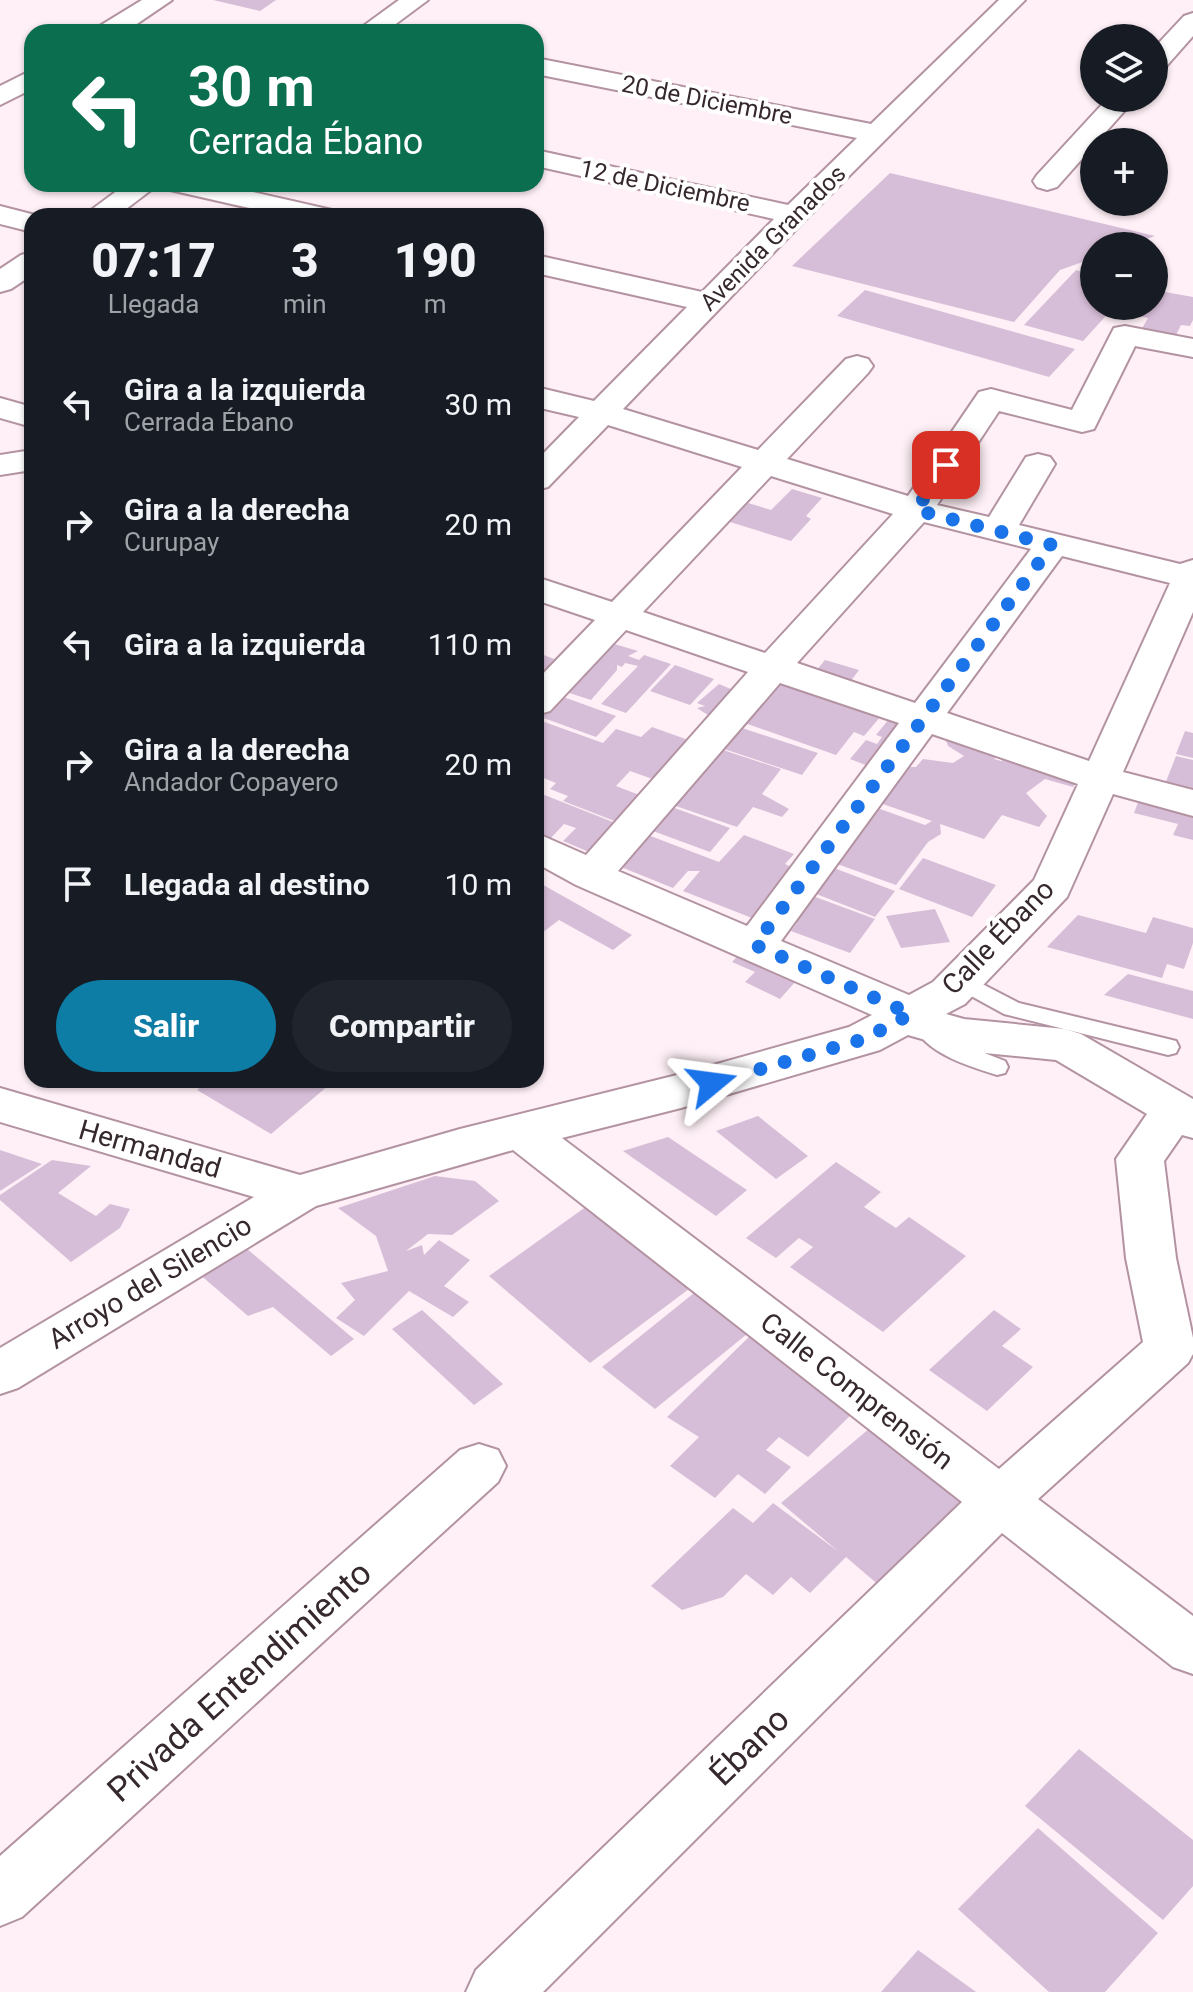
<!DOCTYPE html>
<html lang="es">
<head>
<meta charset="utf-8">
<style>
	body { margin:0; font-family:Roboto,sans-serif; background:#20242c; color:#f1f3f6; height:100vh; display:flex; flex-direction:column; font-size:30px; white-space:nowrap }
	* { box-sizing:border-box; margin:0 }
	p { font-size:26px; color:#9ea1a6 }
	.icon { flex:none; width:44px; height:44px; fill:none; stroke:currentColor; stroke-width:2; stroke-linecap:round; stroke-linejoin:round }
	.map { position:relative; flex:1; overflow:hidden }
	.drawer { position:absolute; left:24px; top:208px; width:520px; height:880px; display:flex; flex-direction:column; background:#171b24; border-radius:24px; box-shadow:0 2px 6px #0004 }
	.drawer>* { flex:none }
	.banner { position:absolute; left:24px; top:24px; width:520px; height:168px; border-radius:24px; box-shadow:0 2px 6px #0004; background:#0b6e4f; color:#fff; overflow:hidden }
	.tools { position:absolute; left:1080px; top:24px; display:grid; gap:16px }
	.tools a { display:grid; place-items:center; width:88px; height:88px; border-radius:50%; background:#171b24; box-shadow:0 2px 6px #0004; font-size:40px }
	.pin { position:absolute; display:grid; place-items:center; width:68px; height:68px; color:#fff; margin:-34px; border-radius:16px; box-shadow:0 4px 12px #0006 }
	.me { position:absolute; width:88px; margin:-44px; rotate:74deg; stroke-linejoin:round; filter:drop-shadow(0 0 6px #0008) }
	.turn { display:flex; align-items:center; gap:28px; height:168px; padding:0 32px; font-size:36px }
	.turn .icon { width:104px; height:104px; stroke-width:2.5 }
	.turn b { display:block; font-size:56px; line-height:68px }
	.eta { display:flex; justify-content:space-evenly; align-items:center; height:136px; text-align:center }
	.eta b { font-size:48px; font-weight:800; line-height:56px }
	.cta { display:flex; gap:16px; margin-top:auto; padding:16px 32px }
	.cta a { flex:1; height:92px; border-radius:48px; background:#0e7da6; color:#fff; font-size:32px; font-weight:800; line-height:92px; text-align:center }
	.cta a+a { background:#20242c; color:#f1f3f6 }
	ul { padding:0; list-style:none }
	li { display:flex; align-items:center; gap:24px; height:120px; padding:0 32px }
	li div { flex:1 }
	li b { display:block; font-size:30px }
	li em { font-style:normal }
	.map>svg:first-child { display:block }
</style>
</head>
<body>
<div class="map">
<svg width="1193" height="1992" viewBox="0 0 1193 1992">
	<rect width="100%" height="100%" fill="#fef0f6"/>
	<!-- building -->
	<g fill="#d7bed8">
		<polygon points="213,0 276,0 260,11"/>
		<polygon points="890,173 1155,236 1127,246 1094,246 1094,258 1060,270 1014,322 792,266"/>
		<polygon points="1076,270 1094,275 1094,306 1115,306 1083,341 1024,325"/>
		<polygon points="865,290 1075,349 1049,377 837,316"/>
		<polygon points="1154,290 1193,297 1193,320 1190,326 1181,325 1174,339 1140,332 1148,318 1139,316 1144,306 1154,306"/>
		<polygon points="792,489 822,498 806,516 811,519 791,541 730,522 748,503 771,510"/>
		<polygon points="601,640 638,651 628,656 639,660 644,655 671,664 626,713 601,704 638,666 625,663 622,667 617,665 617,670 591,700 557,689"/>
		<polygon points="536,652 567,664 536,694"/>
		<polygon points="825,660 859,670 850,682 816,671"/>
		<polygon points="675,665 714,679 690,705 650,691"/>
		<polygon points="776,676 887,709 864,736 854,732 836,755 736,720"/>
		<polygon points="719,684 740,693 711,717 697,708 705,706 697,703"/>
		<polygon points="558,695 616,716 596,737 538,716"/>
		<polygon points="894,713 917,721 876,769 850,759 866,740 877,744 882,737 876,735"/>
		<polygon points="536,719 603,743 616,729 641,737 652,727 694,742 661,782 630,771 616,786 642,796 617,822 563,801 568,796 550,789 556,783 536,775 539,768 536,767"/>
		<polygon points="733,725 818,753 802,775 712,745"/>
		<polygon points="1185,731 1193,733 1193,758 1176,754"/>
		<polygon points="945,738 1003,747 994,759 1001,761 1012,756 1078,775 1073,787 1045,779 1026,793 1047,816 1039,827 1002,815 984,839 940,824 941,834 928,842 896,885 823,859 866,804 925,825 932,821 874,801 904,767 916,767 923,759 953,763 964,756 948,746"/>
		<polygon points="711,746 781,769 762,794 789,809 782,817 753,807 737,827 664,802"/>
		<polygon points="1176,756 1193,760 1193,792 1165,784"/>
		<polygon points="1142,792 1193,805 1193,840 1173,835 1178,824 1134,813"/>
		<polygon points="542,794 623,826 596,855 563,841 576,828 564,824 550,839 536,833 536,800"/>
		<polygon points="669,806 730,828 710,852 642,827"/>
		<polygon points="640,832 719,862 744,835 794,854 785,864 794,868 752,918 683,891 700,871 688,871 673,888 611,863"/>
		<polygon points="923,858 996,885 972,917 899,889"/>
		<polygon points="826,865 895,891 875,917 806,890"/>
		<polygon points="538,882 632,935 613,950 559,920 538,936"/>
		<polygon points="802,892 875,919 850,953 791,931 797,923 781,917"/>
		<polygon points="935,909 950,942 901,948 886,916"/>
		<polygon points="1078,915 1146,933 1153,917 1193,928 1193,943 1184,969 1167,964 1162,978 1047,947"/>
		<polygon points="747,946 804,972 780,999 745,982 755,972 732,962"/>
		<polygon points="1128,974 1193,991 1193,1019 1104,995"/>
		<polygon points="209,1080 335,1080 271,1134 197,1090"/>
		<polygon points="758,1116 808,1156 776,1179 716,1131"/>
		<polygon points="668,1137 747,1190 716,1216 623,1151"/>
		<polygon points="0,1150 42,1164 0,1191"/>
		<polygon points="52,1160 91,1166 58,1193 96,1216 110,1204 130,1209 120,1228 71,1262 0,1200 0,1195"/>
		<polygon points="836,1162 881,1192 864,1207 896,1228 909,1217 966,1256 883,1332 790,1267 813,1247 799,1238 776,1258 746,1238"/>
		<polygon points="435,1176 475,1181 499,1201 452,1235 428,1234 406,1251 422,1245 424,1255 439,1240 470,1260 444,1286 469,1302 453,1317 409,1291 364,1336 336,1318 355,1300 341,1283 388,1271 376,1236 338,1208"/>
		<polygon points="587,1206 689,1289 590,1363 489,1276"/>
		<polygon points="240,1243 354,1339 331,1356 273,1307 248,1316 198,1273"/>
		<polygon points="694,1293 747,1334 655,1409 602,1367"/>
		<polygon points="422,1310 503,1384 474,1405 392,1329"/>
		<polygon points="994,1310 1021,1329 1002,1346 1033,1367 987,1411 929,1370"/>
		<polygon points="752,1334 855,1411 808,1457 779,1437 766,1450 791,1467 765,1494 738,1474 715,1498 670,1466 699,1437 667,1417"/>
		<polygon points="870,1428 970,1507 881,1587 846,1557 810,1593 791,1577 773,1595 746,1574 723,1597 682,1610 651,1586 733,1508 753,1523 773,1503 839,1552 781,1503"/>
		<polygon points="1079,1749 1193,1840 1193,1886 1163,1920 1025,1806"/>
		<polygon points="1038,1828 1158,1933 1105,1992 1049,1992 958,1909"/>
		<polygon points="918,1950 976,1992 881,1992"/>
	</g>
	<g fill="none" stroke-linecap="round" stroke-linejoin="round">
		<!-- lane casing -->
		<g stroke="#b393a1" stroke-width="4">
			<g id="lane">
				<polygon points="961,973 1019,1003 1168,1039 1176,1041 1179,1047 1176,1053 1168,1055 1004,1014 953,986 950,981 953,976"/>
				<path d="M927,1022L964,1045L1005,1061L1008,1067L1005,1073L997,1075C971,1067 931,1055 916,1030L919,1024Z"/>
			</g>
		</g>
		<!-- street casing -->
		<g stroke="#b393a1" stroke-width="4">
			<g id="street">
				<polygon points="142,0 172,0 125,32 94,32 98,27"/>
				<polygon points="399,0 428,0 385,32 355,32"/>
				<path d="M999,0H1025L804,221L623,409L758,450L846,359L857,356L868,359L873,366L868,373L787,459L908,496L979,392L991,389L1072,410L1114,328L1125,326L1193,339V357L1135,346L1094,429L1082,432L999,411L937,505L989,517L1026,457L1038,454L1050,457L1055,464L1019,525L1180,564L1193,560V612L1123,772L1193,790V816L1113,794L1067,897L965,1004L946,1014L964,1019L1065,1029L1081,1034L1193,1099V1138L1182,1135L1164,1161L1176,1258L1193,1338V1354L1188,1363L1038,1499L1193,1616V1674L1173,1667L1002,1533L543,1992H466L476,1970L962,1502L513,1150L316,1206L18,1388L0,1394V1348L254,1197L0,1122V1088L300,1175L460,1129L681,1074L849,1027L872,1015L576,885L536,863V833L586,855L748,672L626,630L550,711L536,715V681L595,620L536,600V577L612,602L742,467L608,425L548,487L536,490V461L579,417L536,407V387L594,401L687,307L536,273V255L702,292L774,219L536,166V150L788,205L857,138L536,74V58L871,124ZM771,476L893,514L765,653L643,612ZM924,522L1031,549L915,703L797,663ZM1062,556L1170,583L1089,761L947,713ZM780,683L899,723L747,926L618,871ZM932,734L1078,784L1034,880L933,982L909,995L781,941ZM908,1035L964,1051L1056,1060L1147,1114L1116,1159L1126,1258L1143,1342L999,1469L562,1138L681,1108L880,1050Z"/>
				<polygon points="1193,13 1193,36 1163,70 1154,72 1154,48 1184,16"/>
				<polygon points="32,70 32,89 0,105 0,86"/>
				<polygon points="1108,98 1136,98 1057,187 1047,190 1037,187 1033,181 1037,175"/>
				<polygon points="126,184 159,184 117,216 83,216"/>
				<polygon points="166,184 218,184 332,210 337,216 284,216 170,190"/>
				<polygon points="0,206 39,216 32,216 32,232 0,224"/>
				<polygon points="32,252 32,275 11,289 0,292 0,269 21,255"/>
				<polygon points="0,398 32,407 32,427 0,418"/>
				<polygon points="32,450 32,470 0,475 0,455"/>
				<polygon points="479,1444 498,1450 506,1466 498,1482 22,1917 0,1926 0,1856 460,1450"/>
			</g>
		</g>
		<!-- lane -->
		<use href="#lane" fill="#fff" fill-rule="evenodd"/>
		<!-- street -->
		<use href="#street" fill="#fff" fill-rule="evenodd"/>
	</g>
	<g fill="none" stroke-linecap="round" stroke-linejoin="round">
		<!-- route -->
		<polyline stroke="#1a73e8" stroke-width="14" stroke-dasharray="0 25.2" points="712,1083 864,1039 911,1014 755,945 1052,545 916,510 946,465"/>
	</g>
	<g text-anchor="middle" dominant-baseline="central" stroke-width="8" stroke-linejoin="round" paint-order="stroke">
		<!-- far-street labels -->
		<g font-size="24" fill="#35282e" stroke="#fff">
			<text transform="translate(707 100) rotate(11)">20 de Diciembre</text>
			<text transform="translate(665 186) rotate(12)">12 de Diciembre</text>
			<text transform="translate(773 238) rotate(-45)">Avenida Granados</text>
		</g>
		<!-- street labels -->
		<g font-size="28" fill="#35282e" stroke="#fff">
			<text transform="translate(998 937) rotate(-46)">Calle Ébano</text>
			<text transform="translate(150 1149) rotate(16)">Hermandad</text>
			<text transform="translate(150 1282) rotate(-31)">Arroyo del Silencio</text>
			<text transform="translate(857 1391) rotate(38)">Calle Comprensión</text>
		</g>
		<!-- near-street labels -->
		<g font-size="34" fill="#35282e" stroke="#fff">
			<text transform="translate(239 1681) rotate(-42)">Privada Entendimiento</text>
			<text transform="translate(749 1746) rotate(-44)">Ébano</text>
		</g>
	</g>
</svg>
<div class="tools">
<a><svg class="icon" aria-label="layers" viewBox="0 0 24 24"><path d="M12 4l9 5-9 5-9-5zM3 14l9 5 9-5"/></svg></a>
<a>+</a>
<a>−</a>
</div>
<div class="pin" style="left:946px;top:465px;background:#d93025"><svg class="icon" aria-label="arrive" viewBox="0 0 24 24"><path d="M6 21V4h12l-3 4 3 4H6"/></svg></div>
<svg class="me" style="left:712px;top:1083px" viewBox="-20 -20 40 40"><path d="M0-17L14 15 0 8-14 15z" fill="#1a73e8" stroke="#fff" stroke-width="4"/></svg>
<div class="banner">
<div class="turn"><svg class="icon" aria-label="left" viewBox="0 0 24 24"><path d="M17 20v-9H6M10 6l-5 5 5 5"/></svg><div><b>30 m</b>Cerrada Ébano</div></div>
</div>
<section class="drawer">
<div class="eta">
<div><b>07:17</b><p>Llegada</p></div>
<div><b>3</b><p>min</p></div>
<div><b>190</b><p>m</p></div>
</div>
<ul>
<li><svg class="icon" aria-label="left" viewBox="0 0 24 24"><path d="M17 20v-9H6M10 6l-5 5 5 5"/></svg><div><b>Gira a la izquierda</b><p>Cerrada Ébano</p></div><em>30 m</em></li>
<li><svg class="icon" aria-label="right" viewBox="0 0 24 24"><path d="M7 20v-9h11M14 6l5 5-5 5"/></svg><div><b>Gira a la derecha</b><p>Curupay</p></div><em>20 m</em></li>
<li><svg class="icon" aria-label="left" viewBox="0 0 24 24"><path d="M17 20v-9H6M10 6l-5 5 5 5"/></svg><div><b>Gira a la izquierda</b></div><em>110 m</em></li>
<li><svg class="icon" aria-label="right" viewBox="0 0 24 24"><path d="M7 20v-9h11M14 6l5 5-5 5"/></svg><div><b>Gira a la derecha</b><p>Andador Copayero</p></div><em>20 m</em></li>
<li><svg class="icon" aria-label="arrive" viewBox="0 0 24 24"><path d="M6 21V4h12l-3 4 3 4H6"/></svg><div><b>Llegada al destino</b></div><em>10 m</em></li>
</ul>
<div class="cta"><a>Salir</a><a>Compartir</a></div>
</section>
</div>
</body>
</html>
